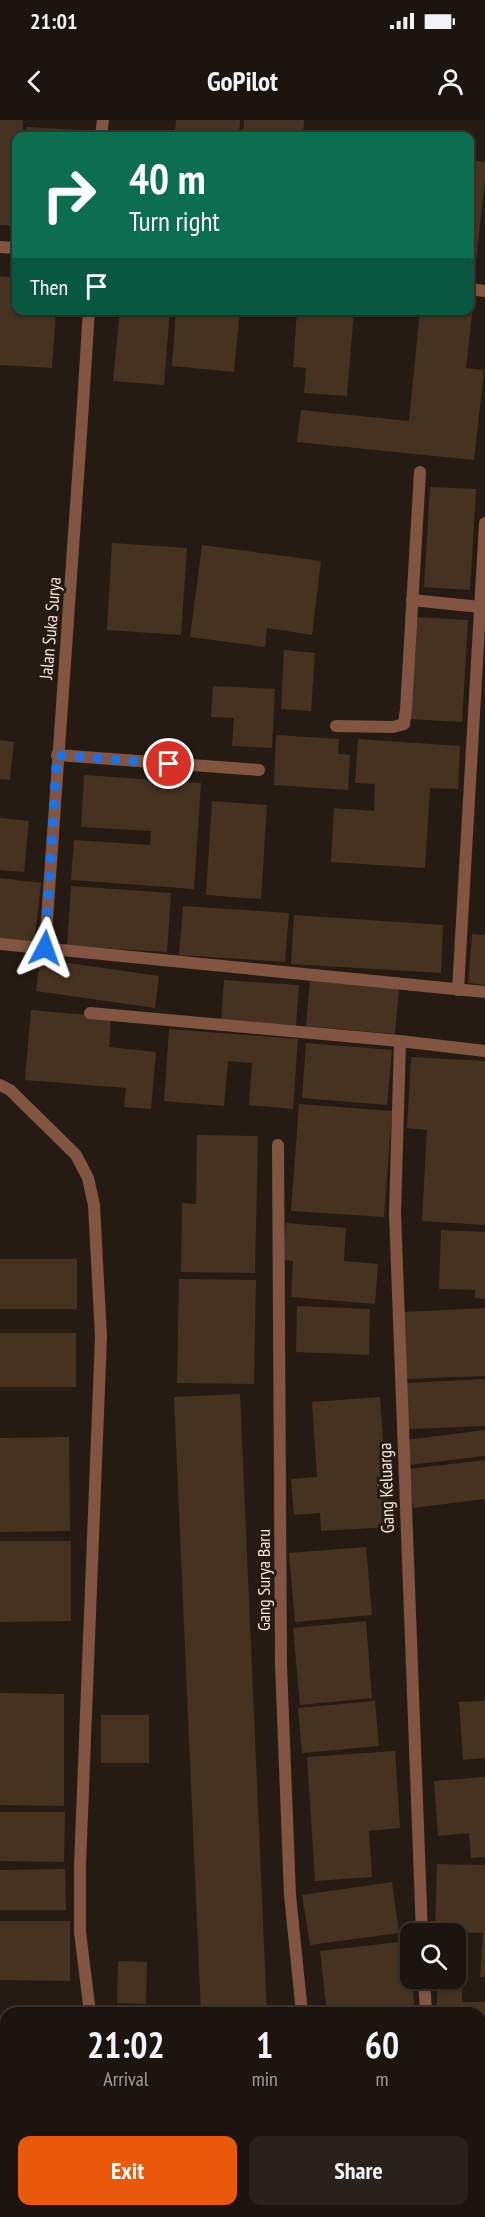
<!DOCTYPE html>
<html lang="en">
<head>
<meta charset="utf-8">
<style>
	body { margin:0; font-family:"PT Sans Narrow",sans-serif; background:#29211c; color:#f1f3f6; height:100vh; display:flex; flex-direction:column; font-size:22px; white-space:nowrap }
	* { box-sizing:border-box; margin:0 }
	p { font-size:20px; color:#a09e9e }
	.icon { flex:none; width:33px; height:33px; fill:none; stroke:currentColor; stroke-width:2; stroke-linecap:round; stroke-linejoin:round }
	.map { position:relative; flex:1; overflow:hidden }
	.details { position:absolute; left:0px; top:1887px; width:486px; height:210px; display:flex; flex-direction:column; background:#1c140e; border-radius:18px 18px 0 0; box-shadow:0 2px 4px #0004,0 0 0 2px #3a332e }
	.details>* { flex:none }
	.top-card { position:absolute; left:12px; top:12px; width:462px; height:183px; border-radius:12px; box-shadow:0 2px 4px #0004,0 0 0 2px #3a332e; background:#0b6e4f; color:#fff; overflow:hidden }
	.buttons { position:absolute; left:400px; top:1803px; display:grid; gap:12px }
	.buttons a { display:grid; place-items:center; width:66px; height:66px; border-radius:12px; background:#1c140e; box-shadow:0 2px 4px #0004,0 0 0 2px #3a332e; font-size:30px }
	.pin { position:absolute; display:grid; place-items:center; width:51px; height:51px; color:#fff; margin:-26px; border:3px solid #fff; border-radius:50%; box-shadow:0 2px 6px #0007 }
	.me { position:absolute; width:66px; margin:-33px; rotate:4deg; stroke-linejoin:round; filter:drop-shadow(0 0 4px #0008) }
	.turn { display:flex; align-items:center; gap:21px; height:126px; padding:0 18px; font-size:27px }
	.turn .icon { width:78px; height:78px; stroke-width:2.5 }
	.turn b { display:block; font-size:42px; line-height:51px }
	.then { display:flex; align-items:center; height:57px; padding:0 18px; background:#0003; gap:12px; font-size:22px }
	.eta { display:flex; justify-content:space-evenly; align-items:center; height:102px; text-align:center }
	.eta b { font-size:36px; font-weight:700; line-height:42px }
	.cta { display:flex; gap:12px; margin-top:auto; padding:12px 18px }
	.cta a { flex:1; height:69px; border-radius:12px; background:#ea580c; color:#fff; font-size:24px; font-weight:700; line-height:69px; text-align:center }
	.cta a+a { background:#29211c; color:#f1f3f6 }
	.status { display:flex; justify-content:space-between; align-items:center; height:42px; padding:0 30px; background:#1c140e; direction:ltr }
	.status svg { height:16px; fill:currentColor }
	header { display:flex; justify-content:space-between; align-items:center; height:78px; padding:0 18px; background:#1c140e; font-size:27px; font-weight:700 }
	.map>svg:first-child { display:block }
</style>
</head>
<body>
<div class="status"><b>21:01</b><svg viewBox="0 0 49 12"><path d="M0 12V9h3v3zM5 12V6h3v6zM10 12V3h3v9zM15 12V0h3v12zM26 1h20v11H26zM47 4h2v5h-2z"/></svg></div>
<header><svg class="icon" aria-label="back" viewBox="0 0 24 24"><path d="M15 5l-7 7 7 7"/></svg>GoPilot<svg class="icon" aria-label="person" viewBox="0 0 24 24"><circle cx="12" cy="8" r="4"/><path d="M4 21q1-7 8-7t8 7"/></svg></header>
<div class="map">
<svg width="485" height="2097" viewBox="0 0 485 2097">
	<rect width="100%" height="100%" fill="#261b12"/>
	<!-- building -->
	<g fill="#463220">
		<polygon points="0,0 23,0 23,16 16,16 16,106 0,105"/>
		<polygon points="176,0 240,0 239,15 175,12"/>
		<polygon points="244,0 304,0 303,16 243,16"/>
		<polygon points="27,7 77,10 77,16 27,16"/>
		<polygon points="132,13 155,15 155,16 131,16"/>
		<polygon points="470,40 485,42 485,59 475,149 470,148"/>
		<polygon points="0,156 16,158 16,190 56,190 52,248 0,245"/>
		<polygon points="470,185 473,185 466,248 484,250 474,340 297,322 301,290 409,301 420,190 470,190"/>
		<polygon points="120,190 170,190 164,265 113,261"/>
		<polygon points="176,190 240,190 234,252 172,246"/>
		<polygon points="297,190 354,190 347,276 304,273 306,248 293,247"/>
		<polygon points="430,367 476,369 470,470 424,467"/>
		<polygon points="112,423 187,428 181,515 107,510"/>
		<polygon points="202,425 321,441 312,515 267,508 265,527 190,517"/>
		<polygon points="415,497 468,500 462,602 408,599"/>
		<polygon points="284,530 315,533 311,591 281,589"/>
		<polygon points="213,566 275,569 272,628 232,626 234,598 211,597"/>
		<polygon points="276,615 339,619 338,634 350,635 348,670 274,665"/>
		<polygon points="358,619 460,626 458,669 430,668 425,748 331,742 334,688 374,691 375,664 355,663"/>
		<polygon points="0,620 14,622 10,660 0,659"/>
		<polygon points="84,655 201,663 194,769 71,760 74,720 150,725 151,711 81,707"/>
		<polygon points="212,681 267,685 261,779 206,775"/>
		<polygon points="0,698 29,701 24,752 0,750"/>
		<polygon points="0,758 41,763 34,825 0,822"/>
		<polygon points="71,766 171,773 167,832 67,826"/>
		<polygon points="183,786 289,793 285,842 179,835"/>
		<polygon points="294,795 443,805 441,853 291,844"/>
		<polygon points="472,814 485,815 485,865 468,863"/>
		<polygon points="40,839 159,856 155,888 36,871"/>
		<polygon points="310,858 399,867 395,914 306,906"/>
		<polygon points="224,860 299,865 296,906 221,900"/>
		<polygon points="31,890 111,897 109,927 156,932 151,989 124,987 126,968 25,960"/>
		<polygon points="169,909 298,919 293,989 249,985 252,943 228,941 224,986 164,981"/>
		<polygon points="306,923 392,930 387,985 302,978"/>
		<polygon points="411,937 485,941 485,1105 422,1101 427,1010 407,1008"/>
		<polygon points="299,984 392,991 384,1097 291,1091"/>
		<polygon points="197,1015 258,1016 255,1153 181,1152 182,1083 196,1084"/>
		<polygon points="286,1103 346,1108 344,1141 378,1144 375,1184 291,1177 293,1141 283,1140"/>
		<polygon points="441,1110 485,1112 485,1179 475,1178 475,1170 439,1169"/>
		<rect x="0" y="1139" width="77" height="50"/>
		<polygon points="179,1159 256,1160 254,1264 177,1263"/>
		<polygon points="297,1186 370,1189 369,1235 296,1232"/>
		<polygon points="485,1188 485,1256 406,1259 403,1192"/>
		<rect x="0" y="1213" width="76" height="54"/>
		<polygon points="485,1259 485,1306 409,1309 406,1263"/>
		<polygon points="240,1274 267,1893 201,1893 174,1277"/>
		<polygon points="380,1277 389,1407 321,1411 320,1393 294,1395 291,1359 317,1357 312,1282"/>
		<polygon points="485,1310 485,1336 409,1345 406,1320"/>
		<polygon points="69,1317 70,1411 0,1412 0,1318"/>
		<polygon points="485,1340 485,1379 413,1388 408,1349"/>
		<polygon points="0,1421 71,1421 71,1501 0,1502"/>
		<polygon points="366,1427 372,1495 295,1502 289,1433"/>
		<polygon points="366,1501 372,1578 300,1585 293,1508"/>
		<polygon points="0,1573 64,1574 64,1686 0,1685"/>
		<polygon points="375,1581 379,1626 302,1633 298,1588"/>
		<polygon points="485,1581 485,1638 463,1640 459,1582"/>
		<rect x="101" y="1595" width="48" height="48"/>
		<polygon points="395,1631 400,1708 369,1711 372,1757 315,1761 307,1637"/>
		<polygon points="485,1657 485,1737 471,1738 469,1713 438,1716 434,1661"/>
		<polygon points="0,1692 65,1692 64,1742 0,1741"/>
		<polygon points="437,1744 485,1745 485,1857 480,1857 483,1813 435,1812"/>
		<polygon points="65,1749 66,1790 0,1790 0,1750"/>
		<polygon points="392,1762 399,1813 310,1825 302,1775"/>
		<polygon points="0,1801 70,1801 70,1861 0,1860"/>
		<polygon points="408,1821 415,1893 327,1893 320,1831"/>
		<polygon points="118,1841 147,1842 146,1884 117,1883"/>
		<polygon points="437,1861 462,1861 462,1882 485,1882 485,1922 480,1922 480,1893 437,1893"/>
		<polygon points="6,1945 6,2018 2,2019 0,2011 0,1947"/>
		<polygon points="480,1953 485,1958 485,1990 480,1995"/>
		<polygon points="25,2091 113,2091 114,2097 27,2097"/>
		<polygon points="214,2091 321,2091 324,2097 217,2097"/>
	</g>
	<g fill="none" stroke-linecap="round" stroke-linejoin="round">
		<!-- service -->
		<g stroke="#815541" stroke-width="12">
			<polyline points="412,480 480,487"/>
			<polyline points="336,606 393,607 404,604 406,589 420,352"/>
		</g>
		<!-- minor -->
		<g stroke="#815541" stroke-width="12">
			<polyline points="101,16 103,0"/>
			<polyline points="0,127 16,128"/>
			<polyline points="470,169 485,171"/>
			<polyline points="57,635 259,650"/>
			<polyline points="0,824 485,872"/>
			<path d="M45,828C59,616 76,403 89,190"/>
			<polyline points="458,870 485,403"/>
			<polyline points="90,893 400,921 485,931"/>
			<polyline points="400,921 395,1093 422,1814"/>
			<polyline points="0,965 10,970 76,1035 88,1058 94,1085 101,1217 80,1745 80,1812 90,1893"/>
			<polyline points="278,1025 281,1545 290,1775 302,1893"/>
			<polyline points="424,1858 426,1893"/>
			<polyline points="126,2091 128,2097"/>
			<polyline points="336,2091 338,2097"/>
		</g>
		<!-- primary -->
		<g stroke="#f2e46b" stroke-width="15">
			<polyline points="480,2043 485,2040"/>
			<polyline points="428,2097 434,2091"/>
		</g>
	</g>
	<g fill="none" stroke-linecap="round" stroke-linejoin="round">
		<!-- route -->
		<polyline stroke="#1a73e8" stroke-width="10" stroke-dasharray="0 18" points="45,828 57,635 169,644"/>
	</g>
	<g text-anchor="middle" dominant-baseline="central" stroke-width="6" stroke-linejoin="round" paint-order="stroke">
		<!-- street labels -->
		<g font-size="18" fill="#fce7db" stroke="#261b12">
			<text transform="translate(50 508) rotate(-85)">Jalan Suka Surya</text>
			<text transform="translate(386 1368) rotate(-92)">Gang Keluarga</text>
			<text transform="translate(263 1460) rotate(-90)">Gang Surya Baru</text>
		</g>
	</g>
</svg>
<div class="buttons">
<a><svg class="icon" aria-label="search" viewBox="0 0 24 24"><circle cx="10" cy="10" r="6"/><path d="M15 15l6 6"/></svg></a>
</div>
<div class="pin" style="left:169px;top:644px;background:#d93025"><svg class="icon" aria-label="arrive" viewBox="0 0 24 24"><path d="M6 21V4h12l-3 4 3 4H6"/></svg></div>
<svg class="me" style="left:45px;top:828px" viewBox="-20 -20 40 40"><path d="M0-17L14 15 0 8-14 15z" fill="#1a73e8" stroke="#fff" stroke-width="4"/></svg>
<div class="top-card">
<div class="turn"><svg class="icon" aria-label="right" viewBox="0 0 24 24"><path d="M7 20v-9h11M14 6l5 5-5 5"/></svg><div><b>40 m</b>Turn right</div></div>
<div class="then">Then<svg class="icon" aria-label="arrive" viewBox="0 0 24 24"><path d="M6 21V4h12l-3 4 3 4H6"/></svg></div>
</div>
<section class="details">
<div class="eta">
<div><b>21:02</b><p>Arrival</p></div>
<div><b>1</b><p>min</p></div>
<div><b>60</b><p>m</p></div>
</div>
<div class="cta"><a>Exit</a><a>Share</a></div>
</section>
</div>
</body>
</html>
